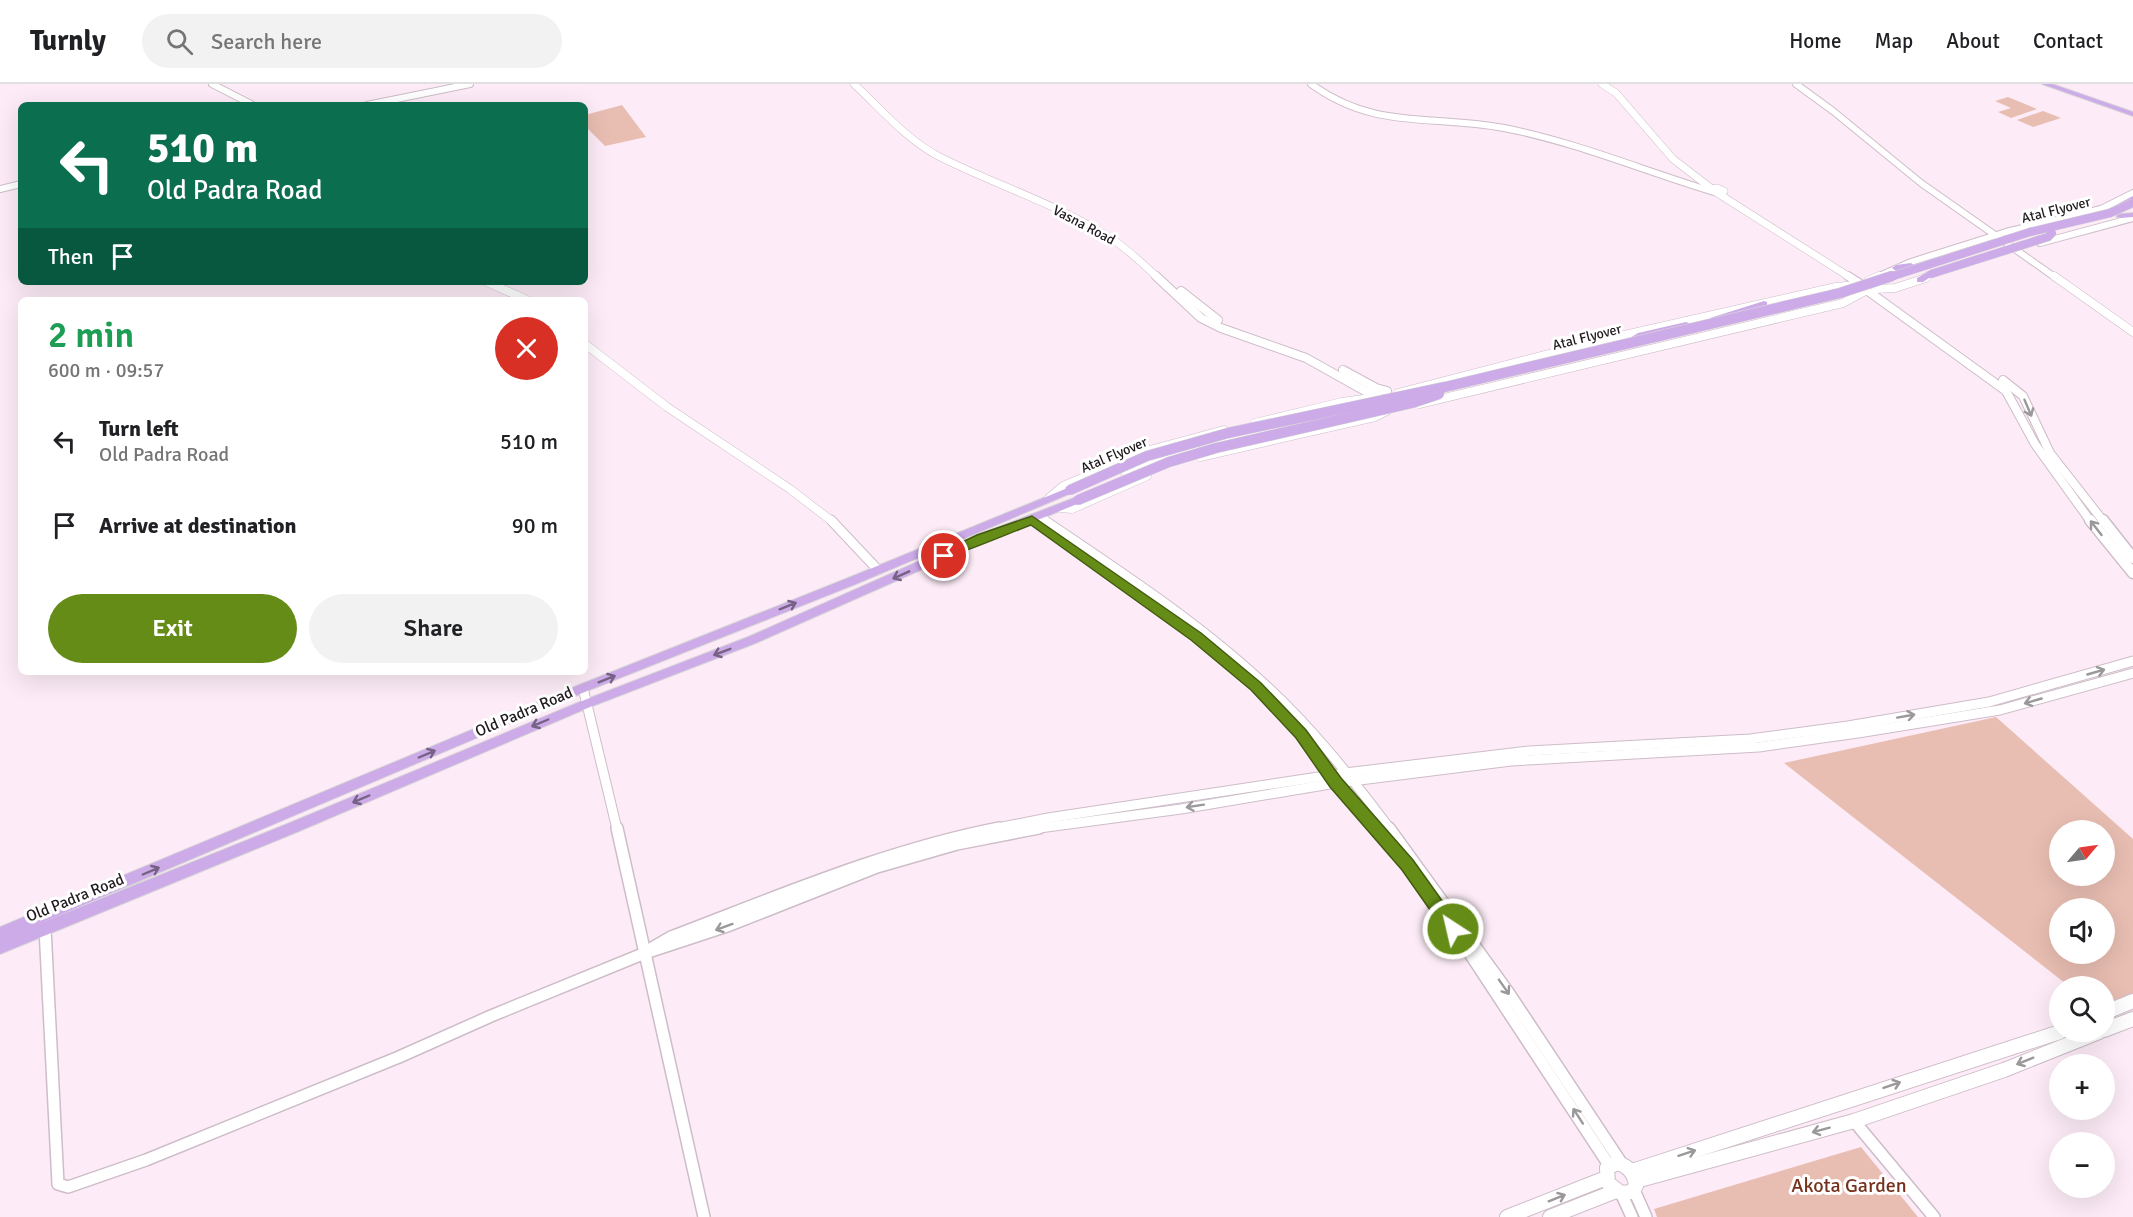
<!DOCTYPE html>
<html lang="en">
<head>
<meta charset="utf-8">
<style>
	body { margin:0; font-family:Signika,sans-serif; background:#f2f2f2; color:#202124; height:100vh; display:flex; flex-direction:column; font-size:22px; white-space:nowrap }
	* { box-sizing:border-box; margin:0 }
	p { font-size:20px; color:#757577 }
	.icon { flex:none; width:33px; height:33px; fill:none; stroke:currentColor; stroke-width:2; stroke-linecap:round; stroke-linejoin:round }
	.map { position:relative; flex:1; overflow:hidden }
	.sheet { position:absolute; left:18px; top:213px; width:570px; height:378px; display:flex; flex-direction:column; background:#fff; border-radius:9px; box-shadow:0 6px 24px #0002 }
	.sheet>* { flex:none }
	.guide { position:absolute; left:18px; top:18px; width:570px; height:183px; border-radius:9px; box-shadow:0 6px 24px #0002; background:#0b6e4f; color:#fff; overflow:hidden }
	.needle { width:39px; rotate:61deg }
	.tools { position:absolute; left:2049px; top:736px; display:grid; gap:12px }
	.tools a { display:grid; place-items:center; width:66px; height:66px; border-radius:50%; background:#fff; box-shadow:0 6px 24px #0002; font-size:30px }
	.pin { position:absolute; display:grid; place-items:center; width:51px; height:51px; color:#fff; margin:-26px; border:3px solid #fff; border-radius:50%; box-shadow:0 2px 6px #0007 }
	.me { position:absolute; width:66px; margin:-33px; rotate:325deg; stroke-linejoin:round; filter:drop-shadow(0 0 4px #0008) }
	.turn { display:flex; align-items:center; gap:21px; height:126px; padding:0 30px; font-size:27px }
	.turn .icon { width:78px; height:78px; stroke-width:2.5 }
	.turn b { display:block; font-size:42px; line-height:51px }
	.then { display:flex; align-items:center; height:57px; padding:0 30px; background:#0003; gap:12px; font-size:22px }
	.round { display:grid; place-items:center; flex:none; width:63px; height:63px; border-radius:32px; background:#f2f2f2 }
	.headline { display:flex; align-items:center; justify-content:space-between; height:102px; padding:0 30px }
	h1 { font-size:36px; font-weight:600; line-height:45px; color:#1e9e55 }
	.primary-button { display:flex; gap:12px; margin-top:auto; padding:12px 30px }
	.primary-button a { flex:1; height:69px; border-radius:36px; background:#658c17; color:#fff; font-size:24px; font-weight:600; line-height:69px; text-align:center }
	.primary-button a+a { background:#f2f2f2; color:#202124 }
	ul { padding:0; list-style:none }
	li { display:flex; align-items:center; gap:18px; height:84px; padding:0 30px }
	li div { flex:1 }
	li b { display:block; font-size:22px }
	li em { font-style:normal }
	header { display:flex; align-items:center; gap:36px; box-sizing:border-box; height:84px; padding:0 30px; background:#fff; border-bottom:2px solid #e0e0e0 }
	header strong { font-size:28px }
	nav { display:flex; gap:33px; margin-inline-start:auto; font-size:21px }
	.search { width:420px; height:54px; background:#f2f2f2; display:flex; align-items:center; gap:15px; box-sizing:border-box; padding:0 21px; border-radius:33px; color:#757577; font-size:22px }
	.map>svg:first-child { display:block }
</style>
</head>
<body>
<header>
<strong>Turnly</strong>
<div class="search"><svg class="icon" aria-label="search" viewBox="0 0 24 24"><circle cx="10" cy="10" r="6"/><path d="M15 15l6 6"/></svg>Search here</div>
<nav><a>Home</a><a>Map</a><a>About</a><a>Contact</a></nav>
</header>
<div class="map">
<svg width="2133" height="1133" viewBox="0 0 2133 1133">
	<rect width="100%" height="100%" fill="#fdecf7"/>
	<!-- green -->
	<g fill="#e9beb2" fill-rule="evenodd">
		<polygon points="2008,13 2037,25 2011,34 1998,28 2011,24 1995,17"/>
		<polygon points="622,21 646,53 605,62 585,42 585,31"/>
		<polygon points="2043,27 2061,34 2033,43 2017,36"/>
		<path d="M1996,633L2133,755V920L2104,930V903H2070L1784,679ZM2060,747H2104V792H2060ZM2060,825H2104V870H2060Z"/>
		<polygon points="1861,1063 1918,1133 1657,1133 1654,1125"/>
	</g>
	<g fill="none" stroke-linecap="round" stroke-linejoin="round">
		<!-- tertiary-far3 casing -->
		<g stroke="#cdbdc8" stroke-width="8">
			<g id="tertiary-far3">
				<polyline points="212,0 253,21"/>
				<path d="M1311,0C1376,47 1431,30 1504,44C1576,58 1644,87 1714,108"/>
				<polyline points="1796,0 1833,27 1921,99 2056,194"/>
				<polyline points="367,21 470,0"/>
				<polyline points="0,105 21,100"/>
				<polyline points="2040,159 2133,134"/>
				<polyline points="1875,194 1911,178 2006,148 2101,125 2133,109"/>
			</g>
		</g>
		<!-- tertiary-far2 casing -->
		<g stroke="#cdbdc8" stroke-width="9">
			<g id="tertiary-far2">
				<polyline points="2054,192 2133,248"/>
				<polyline points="1868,197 1879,192"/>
				<polyline points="487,198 527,216"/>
				<polyline points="1876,205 1895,204 1926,194"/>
				<polyline points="585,260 667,323 790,405 833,438"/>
				<polyline points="1398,309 1607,255 1836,203 1857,201"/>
				<polyline points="1419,320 1843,219 1867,206"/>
				<polyline points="1255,339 1342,318 1378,313"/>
				<polyline points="1207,360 1272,344"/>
				<polyline points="1200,373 1375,333 1387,327"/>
				<polyline points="1158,377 1196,365"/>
				<polyline points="1124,387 1161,372"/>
				<polyline points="1049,414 1063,402 1146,367 1224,346"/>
				<polyline points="1061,424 1072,425 1147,392"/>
				<polyline points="1040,433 1047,438"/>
				<polyline points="1032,436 1034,438"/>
			</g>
		</g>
		<!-- tertiary-far1 casing -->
		<g stroke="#cdbdc8" stroke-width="11">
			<g id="tertiary-far1">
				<polyline points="831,436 878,486"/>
				<polyline points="1032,436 1196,553 1256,603 1301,650 1336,699 1377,745"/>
				<path d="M1044,436C1119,487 1195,536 1261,597C1310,641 1351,693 1390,745"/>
				<polyline points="583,604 617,745"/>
				<polyline points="992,745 1048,734 1345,689 1529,667 1750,655 1848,642 1989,618 2133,577"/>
				<polyline points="1032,745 1181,725 1336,699 1511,677 1759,663 1858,649 2000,626 2133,589"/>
			</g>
		</g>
		<!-- tertiary casing -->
		<g stroke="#cdbdc8" stroke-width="14">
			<g id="tertiary">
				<polyline points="617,744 704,1133"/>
				<polyline points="1375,744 1408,781 1465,862 1609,1081"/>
				<polyline points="1389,744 1508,908 1622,1080"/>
				<polyline points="45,844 58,1100 68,1103 146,1076 399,973 491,932 645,869 730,841 877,783 957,760 1039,744"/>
				<path d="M652,864L671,853C779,812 886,766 999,744"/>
				<polyline points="1854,1037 1934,1133"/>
				<polyline points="1634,1106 1646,1133"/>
				<polyline points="1621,1109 1632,1133"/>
			</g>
		</g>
		<!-- secondary-far3 casing -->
		<g stroke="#cdbdc8" stroke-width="8">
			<g id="secondary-far3">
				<path d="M854,0C880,24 906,55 938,72C995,101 1058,120 1112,155C1129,166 1143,180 1158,194"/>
				<polyline points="1602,0 1616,9 1673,75 1712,105"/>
				<polyline points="1719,110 1724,107 1717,104 1711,105 1851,194"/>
			</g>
		</g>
		<!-- secondary-far2 casing -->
		<g stroke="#cdbdc8" stroke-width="10">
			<g id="secondary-far2">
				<polyline points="1156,192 1201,234 1221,244 1306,274 1365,307 1379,311"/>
				<polyline points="1848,192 1859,199"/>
				<polyline points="1181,207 1218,236"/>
				<polyline points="1868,207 2006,307 2035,360 2091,438"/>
				<polyline points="1343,286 1376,304 1387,307"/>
				<polyline points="2003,296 2023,312 2050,369 2104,438"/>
			</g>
		</g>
		<!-- secondary-far1 casing -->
		<g stroke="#cdbdc8" stroke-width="13">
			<g id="secondary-far1">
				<polyline points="2090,436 2133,489"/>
				<polyline points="2103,436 2133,474"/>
			</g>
		</g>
		<!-- secondary casing -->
		<g stroke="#cdbdc8" stroke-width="16">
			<g id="secondary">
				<polyline points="2104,929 2133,917"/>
				<polyline points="2104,946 2133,935"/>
				<path d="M1617,1079C1629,1082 1635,1090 1636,1102L1631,1108L1621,1109L1608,1099L1607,1084Z"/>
				<polyline points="1632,1087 2060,948"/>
				<polyline points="1636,1097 1854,1037 2004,986 2099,948"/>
				<polyline points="1507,1133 1606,1094"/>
				<polyline points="1550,1133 1616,1107"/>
			</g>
		</g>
		<!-- primary casing -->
		<g stroke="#d7d6d6" stroke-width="2">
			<g id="primary">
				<polygon points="2042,0 2052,0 2133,28 2133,32"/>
				<polygon points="2133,112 2133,117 2118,126 2111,124"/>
				<polygon points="2133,129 2133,133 2120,134 2116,132 2120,130"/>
				<polygon points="1911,179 1915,182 1914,184 1896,187 1892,184 1896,181"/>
				<polygon points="1928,188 1935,190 1923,198 1917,198 1917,194"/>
				<polygon points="1764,217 1767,218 1767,222 1714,237 1710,234"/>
				<polygon points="1686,238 1689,239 1689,243 1644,253 1627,262 1622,259 1638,249"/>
				<polygon points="1070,403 1074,404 1075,406 1074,408 856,500 587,607 36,841 287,740 582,617 748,553 978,451 1074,414 1082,414 1083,416 1082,418 986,457 756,559 590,623 297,748 0,870 0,843 579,601 848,494"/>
			</g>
		</g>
		<!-- tertiary-far3 -->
		<use href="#tertiary-far3" stroke="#fff" stroke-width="6"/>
		<!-- tertiary-far2 -->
		<use href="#tertiary-far2" stroke="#fff" stroke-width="8"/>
		<!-- tertiary-far1 -->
		<use href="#tertiary-far1" stroke="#fff" stroke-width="9"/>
		<!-- tertiary -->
		<use href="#tertiary" stroke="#fff" stroke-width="11"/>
		<!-- secondary-far3 -->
		<use href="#secondary-far3" stroke="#fff" stroke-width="7"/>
		<!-- secondary-far2 -->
		<use href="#secondary-far2" stroke="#fff" stroke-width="8"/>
		<!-- secondary-far1 -->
		<use href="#secondary-far1" stroke="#fff" stroke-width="10"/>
		<!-- secondary -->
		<use href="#secondary" stroke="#fff" stroke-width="14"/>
		<!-- primary -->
		<use href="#primary" fill="#cdabe9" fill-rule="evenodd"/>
		<!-- primary-bridge-far1 casing -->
		<g stroke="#d7d6d6" stroke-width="9" stroke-linecap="butt">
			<g id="primary-bridge-far1">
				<polyline points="1931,190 2048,153 2052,149"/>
				<polyline points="1887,194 2030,148 2110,129 2133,119"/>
			</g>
		</g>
		<!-- primary-bridge casing -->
		<g stroke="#d7d6d6" stroke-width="11" stroke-linecap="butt">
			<g id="primary-bridge">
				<polyline points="1070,406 1147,372 1228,349 1445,303 1840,209 1892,192"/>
				<polyline points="1078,416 1169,378 1216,364 1412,319 1439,310"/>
			</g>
		</g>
		<!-- primary-bridge-far1 -->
		<use href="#primary-bridge-far1" stroke="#cdabe9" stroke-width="8"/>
		<!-- primary-bridge -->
		<use href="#primary-bridge" stroke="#cdabe9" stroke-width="10"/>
	</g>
	<!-- one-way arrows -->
	<defs><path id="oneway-shaft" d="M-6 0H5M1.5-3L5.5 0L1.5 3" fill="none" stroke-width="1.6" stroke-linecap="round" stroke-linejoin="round" transform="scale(1.5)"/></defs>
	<g stroke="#9b989a">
		<use href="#oneway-shaft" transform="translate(2028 324) rotate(67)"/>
		<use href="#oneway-shaft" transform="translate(2096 444) rotate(-128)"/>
		<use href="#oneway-shaft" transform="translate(2096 588) rotate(-16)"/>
		<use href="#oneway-shaft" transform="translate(2033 617) rotate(164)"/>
		<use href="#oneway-shaft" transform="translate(1906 632) rotate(-10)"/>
		<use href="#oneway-shaft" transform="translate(1195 722) rotate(171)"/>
		<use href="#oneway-shaft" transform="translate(724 843) rotate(160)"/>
		<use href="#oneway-shaft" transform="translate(1504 903) rotate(55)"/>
		<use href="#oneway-shaft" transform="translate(2025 977) rotate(158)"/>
		<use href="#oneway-shaft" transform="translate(1892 1001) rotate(-19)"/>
		<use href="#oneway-shaft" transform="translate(1578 1032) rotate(-123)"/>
		<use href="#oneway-shaft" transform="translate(1821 1046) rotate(165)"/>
		<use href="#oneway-shaft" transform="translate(1687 1069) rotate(-18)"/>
		<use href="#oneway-shaft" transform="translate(1557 1114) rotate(-22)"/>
	</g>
	<g stroke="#766284">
		<use href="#oneway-shaft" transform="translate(901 491) rotate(156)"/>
		<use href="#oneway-shaft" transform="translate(788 522) rotate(-22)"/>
		<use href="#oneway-shaft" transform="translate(722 568) rotate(159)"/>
		<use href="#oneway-shaft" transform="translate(607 595) rotate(-22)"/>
		<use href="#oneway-shaft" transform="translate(540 639) rotate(157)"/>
		<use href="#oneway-shaft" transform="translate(427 670) rotate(-23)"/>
		<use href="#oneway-shaft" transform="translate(361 715) rotate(157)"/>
		<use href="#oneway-shaft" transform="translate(151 787) rotate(-23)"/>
	</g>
	<!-- route -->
	<path fill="#658c17" stroke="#425b0f" stroke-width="1.5" d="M1032,432L1201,549L1261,599L1306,646L1341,694L1413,776L1458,839L1461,845L1458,850L1453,852L1447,850L1402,786L1330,703L1296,654L1251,606L1191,556L1031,441C1017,446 946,476 939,475L937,472L939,469L977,451Z"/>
	<g text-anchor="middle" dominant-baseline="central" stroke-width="6" stroke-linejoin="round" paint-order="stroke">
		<!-- far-street labels -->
		<g font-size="14" fill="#201a1e" stroke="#fff">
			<text transform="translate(2056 126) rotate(-14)">Atal Flyover</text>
			<text transform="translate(1084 141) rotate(28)">Vasna Road</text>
			<text transform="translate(1587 253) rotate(-14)">Atal Flyover</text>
			<text transform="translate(1114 371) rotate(-23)">Atal Flyover</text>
		</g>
		<!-- street labels -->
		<g font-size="16" fill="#201a1e" stroke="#fff">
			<text transform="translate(524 628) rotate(-23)">Old Padra Road</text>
			<text transform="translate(75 814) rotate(-22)">Old Padra Road</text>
		</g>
		<!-- near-park labels -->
		<g font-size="20" fill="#75311c" stroke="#fff">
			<text x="1849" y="1101">Akota Garden</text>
		</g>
	</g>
</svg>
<div class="tools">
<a><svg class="needle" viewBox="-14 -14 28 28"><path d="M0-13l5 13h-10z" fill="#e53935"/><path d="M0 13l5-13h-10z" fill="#757577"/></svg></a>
<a><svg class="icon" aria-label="sound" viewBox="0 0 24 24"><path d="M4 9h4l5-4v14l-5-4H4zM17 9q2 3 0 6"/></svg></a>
<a><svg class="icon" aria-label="search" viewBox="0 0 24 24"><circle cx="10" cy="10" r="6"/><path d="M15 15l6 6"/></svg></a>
<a>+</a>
<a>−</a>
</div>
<div class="pin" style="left:944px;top:472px;background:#d93025"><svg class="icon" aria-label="arrive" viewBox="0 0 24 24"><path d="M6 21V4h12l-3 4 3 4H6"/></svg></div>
<svg class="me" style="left:1453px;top:845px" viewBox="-20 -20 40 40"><circle r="17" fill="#658c17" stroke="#fff" stroke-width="3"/><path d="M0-11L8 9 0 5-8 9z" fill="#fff"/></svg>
<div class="guide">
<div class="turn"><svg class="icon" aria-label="left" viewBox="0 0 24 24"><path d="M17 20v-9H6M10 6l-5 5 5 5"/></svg><div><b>510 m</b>Old Padra Road</div></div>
<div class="then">Then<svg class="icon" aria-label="arrive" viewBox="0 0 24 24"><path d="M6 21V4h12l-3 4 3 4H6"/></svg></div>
</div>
<section class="sheet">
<div class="headline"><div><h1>2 min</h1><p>600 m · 09:57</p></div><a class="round" style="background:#d93025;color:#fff"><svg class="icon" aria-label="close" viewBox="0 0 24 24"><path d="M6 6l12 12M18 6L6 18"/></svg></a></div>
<ul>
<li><svg class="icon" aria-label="left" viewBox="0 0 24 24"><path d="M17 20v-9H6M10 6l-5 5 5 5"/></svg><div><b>Turn left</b><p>Old Padra Road</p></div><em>510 m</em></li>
<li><svg class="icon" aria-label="arrive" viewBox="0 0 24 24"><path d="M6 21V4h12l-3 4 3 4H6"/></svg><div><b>Arrive at destination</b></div><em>90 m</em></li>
</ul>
<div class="primary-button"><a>Exit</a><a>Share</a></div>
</section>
</div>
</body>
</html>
